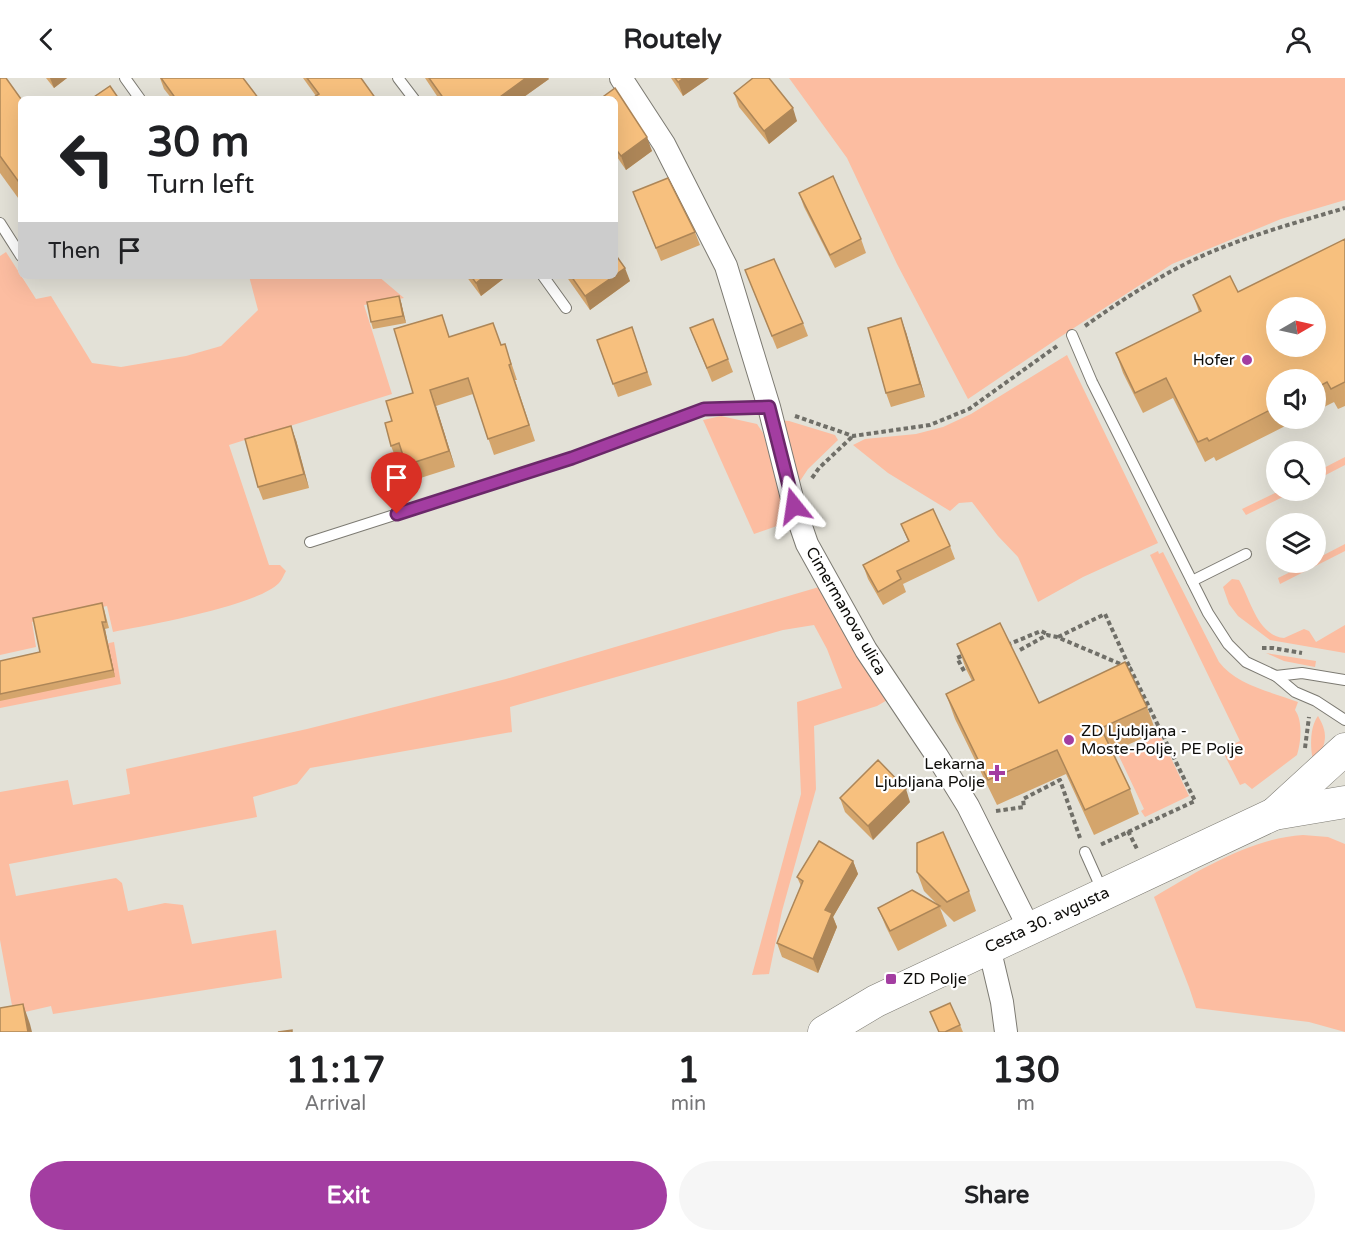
<!DOCTYPE html>
<html lang="en">
<head>
<meta charset="utf-8">
<style>
	body { margin:0; font-family:"Varela Round",sans-serif; background:#f6f6f6; color:#202124; height:100vh; display:flex; flex-direction:column; font-size:22px; white-space:nowrap }
	* { box-sizing:border-box; margin:0 }
	p { font-size:20px; color:#757577 }
	.icon { flex:none; width:33px; height:33px; fill:none; stroke:currentColor; stroke-width:2; stroke-linecap:round; stroke-linejoin:round }
	.map { position:relative; height:954px; overflow:hidden }
	.details { display:flex; flex-direction:column; background:#fff; flex:1 }
	.details>* { flex:none }
	.guide { position:absolute; left:18px; top:18px; width:600px; height:183px; border-radius:9px; box-shadow:0 6px 24px #0002; background:#fff; color:#202124; overflow:hidden }
	.needle { width:39px; rotate:81deg }
	.controls { position:absolute; left:1266px; top:219px; display:grid; gap:12px }
	.controls a { display:grid; place-items:center; width:60px; height:60px; border-radius:50%; background:#fff; box-shadow:0 6px 24px #0002; font-size:30px }
	.pin { position:absolute; display:grid; place-items:center; width:51px; height:51px; color:#fff; margin:-62px -26px; border-radius:50% 50% 50% 0; rotate:-45deg; box-shadow:0 0 6px #0007 }
	.pin .icon { rotate:45deg }
	.me { position:absolute; width:66px; margin:-33px; rotate:345deg; stroke-linejoin:round; filter:drop-shadow(0 0 4px #0008) }
	.turn { display:flex; align-items:center; gap:21px; height:126px; padding:0 30px; font-size:27px }
	.turn .icon { width:78px; height:78px; stroke-width:2.5 }
	.turn b { display:block; font-size:42px; line-height:51px }
	.then { display:flex; align-items:center; height:57px; padding:0 30px; background:#0003; gap:12px; font-size:22px }
	.eta { display:flex; justify-content:space-evenly; align-items:center; height:102px; text-align:center }
	.eta b { font-size:36px; font-weight:700; line-height:42px }
	.button { display:flex; gap:12px; margin-top:auto; padding:12px 30px }
	.button a { flex:1; height:69px; border-radius:36px; background:#a33da1; color:#fff; font-size:24px; font-weight:700; line-height:69px; text-align:center }
	.button a+a { background:#f6f6f6; color:#202124 }
	header { display:flex; justify-content:space-between; align-items:center; height:78px; padding:0 30px; background:#fff; font-size:27px; font-weight:700 }
	.map>svg:first-child { display:block }
</style>
</head>
<body>
<header><svg class="icon" aria-label="back" viewBox="0 0 24 24"><path d="M15 5l-7 7 7 7"/></svg>Routely<svg class="icon" aria-label="person" viewBox="0 0 24 24"><circle cx="12" cy="8" r="4"/><path d="M4 21q1-7 8-7t8 7"/></svg></header>
<div class="map">
<svg width="1345" height="954" viewBox="0 0 1345 954">
	<rect width="100%" height="100%" fill="#e3e1d7"/>
	<!-- green -->
	<g fill="#fcbda1">
		<polygon points="789,0 1345,0 1345,122 1281,141 1172,186 1057,261 968,321 897,186 847,80"/>
		<path d="M6,174L36,221L51,218L92,285L121,289L186,278L221,268L258,232L249,198H378L404,220L364,227L392,316L229,367L269,487H280L286,493C284,496 282,502 279,505C257,528 148,547 113,554L107,528L32,544L36,569L0,577V178Z"/>
		<polygon points="1067,277 1158,465 1083,499 1038,524 1018,479 998,458 972,424 959,425 950,433 888,395 853,367 865,361 916,356 943,349 971,336"/>
		<polygon points="721,338 757,346 763,355 791,443 754,456 703,342"/>
		<polygon points="777,342 789,343 835,357 838,362 808,391 798,406"/>
		<polygon points="1345,379 1345,387 1316,402 1316,394"/>
		<polygon points="1279,413 1295,413 1246,437 1242,431"/>
		<polygon points="1345,466 1345,473 1280,506 1278,500 1309,485 1316,484 1316,481"/>
		<path d="M1158,473L1159,476L1163,474L1219,584C1236,607 1272,614 1298,624L1295,632C1303,643 1301,664 1297,677L1252,711L1245,705L1240,707L1225,678L1227,669L1240,663L1150,477Z"/>
		<path d="M1232,501L1239,502C1251,522 1257,557 1284,560L1304,551L1309,553L1316,564L1345,547V575L1270,562L1238,538L1229,526L1223,509Z"/>
		<polygon points="819,509 889,621 877,628 814,648 816,711 782,833 769,896 752,897 801,716 797,624 842,610 827,571 814,547 783,552 510,629 512,654 310,690 297,706 253,719 257,739 9,786 16,818 116,800 122,805 128,833 165,825 183,827 192,866 276,852 282,900 53,936 51,928 25,934 15,944 0,862 0,714 68,702 73,727 130,716 126,691 307,651 506,601"/>
		<polygon points="114,564 121,606 0,630 0,587"/>
		<polygon points="1266,575 1316,583 1315,589 1284,583"/>
		<path d="M1318,638C1330,658 1325,668 1314,686C1310,673 1309,650 1318,638Z"/>
		<polygon points="1160,657 1189,718 1145,739 1141,733 1144,731 1118,676"/>
		<path d="M1303,757L1328,759L1345,766V954L1309,944L1196,930L1189,909L1154,819C1198,793 1251,760 1303,757Z"/>
	</g>
	<g fill="none" stroke-linecap="round" stroke-linejoin="round">
		<!-- lane casing -->
		<g stroke="#7c7a72" stroke-width="12">
			<g id="lane">
				<polyline points="125,0 140,21"/>
				<polyline points="398,0 414,21"/>
				<polyline points="0,145 21,178"/>
				<polyline points="543,198 566,230"/>
				<polyline points="1072,257 1092,304 1208,535 1228,566 1246,584 1276,598 1295,614 1316,623 1345,642"/>
				<polyline points="310,464 572,380 704,331 769,329"/>
				<polyline points="1192,503 1246,476"/>
				<polyline points="1276,598 1302,595 1345,602"/>
				<polyline points="1085,774 1102,812"/>
			</g>
		</g>
		<!-- street casing -->
		<g stroke="#7c7a72" stroke-width="24">
			<g id="street">
				<polyline points="621,0 664,66 726,188 769,329 794,428 807,466 866,572 937,678 968,728 1029,850"/>
				<polyline points="989,869 1002,924 1006,954"/>
			</g>
		</g>
		<!-- secondary casing -->
		<g stroke="#7c7a72" stroke-width="33">
			<g id="secondary">
				<polyline points="1274,736 1345,671"/>
				<polyline points="824,954 876,923 1274,736 1345,724"/>
			</g>
		</g>
		<!-- path -->
		<g stroke="#706f68" stroke-width="4" stroke-dasharray="4.5 3" stroke-linecap="butt">
			<path d="M1085,248C1123,221 1162,196 1204,177C1250,157 1298,144 1345,130"/>
			<polyline points="795,338 853,358 930,347 969,331 1057,268"/>
			<polyline points="812,400 819,390 853,358"/>
			<polyline points="1058,559 1105,536 1130,590"/>
			<polyline points="1007,567 1041,553 1047,556"/>
			<polyline points="1262,570 1273,570 1302,575"/>
			<polyline points="1020,572 1047,557 1057,559 1130,590 1195,723 1100,767"/>
			<polyline points="964,593 957,580 964,577"/>
			<polyline points="1305,670 1309,639"/>
			<polyline points="996,733 1024,729 1023,721 1060,702 1080,760"/>
			<polyline points="1128,753 1137,771"/>
		</g>
		<!-- lane -->
		<use href="#lane" stroke="#fff" stroke-width="10"/>
		<!-- street -->
		<use href="#street" stroke="#fff" stroke-width="22"/>
		<!-- secondary -->
		<use href="#secondary" stroke="#fff" stroke-width="32"/>
	</g>
	<!-- wall -->
	<g fill="#d4a56c">
		<polygon points="0,0 21,21 21,124 0,95"/>
		<polygon points="46,0 67,0 54,10"/>
		<polygon points="160,0 243,0 259,21 172,21 164,11"/>
		<polygon points="303,0 361,0 316,18"/>
		<polygon points="425,0 548,0 549,1 521,21 439,21"/>
		<polygon points="671,0 709,0 683,18"/>
		<polygon points="734,15 797,43 769,66 739,29"/>
		<polygon points="615,21 652,73 626,92 615,76"/>
		<polygon points="633,114 695,154 700,167 661,183"/>
		<polygon points="799,115 861,161 866,175 835,190 804,129"/>
		<polygon points="1345,161 1345,328 1338,331 1334,324 1316,333 1316,302 1276,302 1276,340 1301,340 1216,383 1214,379 1205,384 1173,320 1143,335 1123,295 1116,275 1199,234 1193,217 1238,214"/>
		<polygon points="745,192 803,245 808,258 777,271"/>
		<polygon points="466,198 507,198 481,218"/>
		<polygon points="566,198 615,198 630,203 590,232"/>
		<polygon points="401,224 406,245 373,251 371,244"/>
		<polygon points="632,249 652,307 618,319 597,262"/>
		<polygon points="690,250 728,281 733,294 712,304"/>
		<polygon points="906,254 925,319 891,329 886,315"/>
		<polygon points="450,259 501,267 510,281 517,302 515,302 535,363 494,377 473,316 436,328 455,389 411,403 404,381 397,383 391,368 392,343 413,315"/>
		<polygon points="296,362 309,410 263,422 258,409"/>
		<polygon points="901,446 950,468 955,481 903,506 906,514 883,527 868,501 863,487 908,463"/>
		<polygon points="104,531 109,550 105,551 115,599 0,623 0,583 40,574"/>
		<polygon points="957,566 1039,625 1147,629 1156,654 1112,674 1130,711 1139,736 1094,757 1066,696 997,727 955,641 946,616 972,603 966,591"/>
		<polygon points="840,720 910,724 873,762 845,734"/>
		<polygon points="853,783 858,796 833,839 837,849 818,895 782,879 777,865 801,808 797,799"/>
		<polygon points="917,794 969,813 976,833 954,844 940,830 947,848 898,873 886,849 878,830 937,826 924,813"/>
		<polygon points="930,934 960,947 963,954 939,954"/>
	</g>
	<!-- shaded-wall -->
	<g fill="#ad8658">
		<polygon points="50,0 67,0 54,10"/>
		<polygon points="526,0 548,0 549,1 521,21 501,21 500,19"/>
		<polygon points="684,0 709,0 683,18 678,4"/>
		<polygon points="793,30 797,43 769,66 764,53"/>
		<polygon points="647,59 652,73 626,92 621,78"/>
		<polygon points="625,190 630,203 590,232 585,218 614,198 615,198 615,197"/>
		<polygon points="485,198 507,198 481,218 476,205"/>
		<polygon points="399,218 401,224 406,245 403,238"/>
		<polygon points="901,240 906,254 925,319 920,306"/>
		<polygon points="430,312 436,328 455,389 449,373"/>
		<polygon points="291,348 296,362 309,410 304,396"/>
		<polygon points="102,544 105,551 115,599 113,592"/>
		<polygon points="906,711 910,724 873,762 868,748"/>
		<polygon points="853,783 858,796 833,839 837,849 818,895 813,881 825,832"/>
		<polygon points="23,926 30,946 32,954 28,954"/>
	</g>
	<!-- building -->
	<g fill="#f7c07e" stroke="#ad8658" stroke-width="1.5" fill-rule="evenodd">
		<polygon points="0,0 6,0 21,21 21,107 0,78"/>
		<polygon points="161,0 243,0 259,21 176,21"/>
		<polygon points="307,0 361,0 376,21 315,21 314,19 319,16"/>
		<polygon points="429,0 526,0 500,19 501,21 444,21"/>
		<polygon points="675,0 684,0 678,4"/>
		<polygon points="753,0 769,0 793,30 764,53 734,15"/>
		<polygon points="110,8 119,21 91,21"/>
		<polygon points="615,10 647,59 621,78 615,70 615,21 600,21"/>
		<polygon points="833,98 861,161 830,177 799,115"/>
		<polygon points="668,100 695,154 656,170 633,114"/>
		<path d="M1345,161V304L1331,311L1327,304L1316,310V302H1276V329L1209,363L1207,360L1198,364L1166,300L1135,315L1116,275L1201,233L1193,217L1230,198L1238,214ZM1276,230H1316V268H1276Z"/>
		<polygon points="615,176 625,190 615,197"/>
		<polygon points="774,181 803,245 772,258 745,192"/>
		<polygon points="471,198 485,198 476,205"/>
		<polygon points="571,198 614,198 585,218"/>
		<polygon points="399,218 403,238 371,244 367,224"/>
		<polygon points="442,237 449,259 493,245 501,267 505,266 511,286 509,287 529,347 488,361 468,300 430,312 449,373 406,387 399,365 391,368 385,345 392,343 386,323 413,315 394,251"/>
		<polygon points="901,240 920,306 886,315 868,250"/>
		<polygon points="713,241 728,281 707,290 690,250"/>
		<polygon points="632,249 647,294 613,306 597,262"/>
		<polygon points="291,348 304,396 258,409 245,361"/>
		<polygon points="933,431 950,468 897,493 901,501 878,514 863,487 909,463 901,446"/>
		<polygon points="102,525 106,544 102,544 113,592 0,616 0,583 40,574 33,540"/>
		<polygon points="1000,545 1039,625 1125,584 1147,629 1101,650 1130,711 1085,732 1057,672 988,702 946,616 974,602 957,566"/>
		<polygon points="878,682 906,711 868,748 840,720"/>
		<polygon points="943,754 969,813 947,824 917,794 917,765"/>
		<polygon points="819,763 853,783 825,832 832,835 813,881 777,865 803,803 797,799"/>
		<polygon points="912,812 940,828 890,853 878,830"/>
		<polygon points="950,925 960,947 945,954 939,954 930,934"/>
		<polygon points="23,926 28,954 0,954 0,930"/>
		<polygon points="292,952 292,954 278,954"/>
	</g>
	<g fill="none" stroke-linecap="round" stroke-linejoin="round">
		<!-- route casing -->
		<g stroke="#6a2869" stroke-width="15">
			<polyline id="route" points="397,436 572,380 704,331 769,329 794,428"/>
		</g>
		<!-- route -->
		<use href="#route" stroke="#a33da1" stroke-width="10"/>
	</g>
	<!-- markers -->
	<g fill="#a33da1" stroke="#fff" stroke-width="2">
		<circle cx="1247" cy="282" r="6"/>
		<circle cx="1069" cy="662" r="6"/>
		<path d="M994 686h6v6h6v6h-6v6h-6v-6h-6v-6h6z"/>
		<rect x="885" y="895" width="12" height="12" rx="3"/>
	</g>
	<g text-anchor="middle" dominant-baseline="central" stroke-width="4.5" stroke-linejoin="round" paint-order="stroke">
		<!-- poi labels -->
		<g font-size="16" fill="#0e0d0a" stroke="#fff" text-anchor="end">
			<text x="1235" y="282">Hofer</text>
			<text x="1081" y="653" text-anchor="start">ZD Ljubljana -<tspan x="1081" dy="18">Moste-Polje, PE Polje</tspan></text>
			<text x="985" y="686">Lekarna<tspan x="985" dy="18">Ljubljana Polje</tspan></text>
			<text x="903" y="901" text-anchor="start">ZD Polje</text>
		</g>
		<!-- street labels -->
		<g font-size="16" fill="#0e0d0a" stroke="#fff">
			<text transform="translate(846 533) rotate(60)">Cimermanova ulica</text>
			<text transform="translate(1047 842) rotate(-25)">Cesta 30. avgusta</text>
		</g>
	</g>
</svg>
<div class="controls">
<a><svg class="needle" viewBox="-14 -14 28 28"><path d="M0-13l5 13h-10z" fill="#e53935"/><path d="M0 13l5-13h-10z" fill="#757577"/></svg></a>
<a><svg class="icon" aria-label="sound" viewBox="0 0 24 24"><path d="M4 9h4l5-4v14l-5-4H4zM17 9q2 3 0 6"/></svg></a>
<a><svg class="icon" aria-label="search" viewBox="0 0 24 24"><circle cx="10" cy="10" r="6"/><path d="M15 15l6 6"/></svg></a>
<a><svg class="icon" aria-label="layers" viewBox="0 0 24 24"><path d="M12 4l9 5-9 5-9-5zM3 14l9 5 9-5"/></svg></a>
</div>
<div class="pin" style="left:397px;top:436px;background:#d93025"><svg class="icon" aria-label="arrive" viewBox="0 0 24 24"><path d="M6 21V4h12l-3 4 3 4H6"/></svg></div>
<svg class="me" style="left:794px;top:428px" viewBox="-20 -20 40 40"><path d="M0-17L14 15 0 8-14 15z" fill="#a33da1" stroke="#fff" stroke-width="4"/></svg>
<div class="guide">
<div class="turn"><svg class="icon" aria-label="left" viewBox="0 0 24 24"><path d="M17 20v-9H6M10 6l-5 5 5 5"/></svg><div><b>30 m</b>Turn left</div></div>
<div class="then">Then<svg class="icon" aria-label="arrive" viewBox="0 0 24 24"><path d="M6 21V4h12l-3 4 3 4H6"/></svg></div>
</div>
</div>
<section class="details">
<div class="eta">
<div><b>11:17</b><p>Arrival</p></div>
<div><b>1</b><p>min</p></div>
<div><b>130</b><p>m</p></div>
</div>
<div class="button"><a>Exit</a><a>Share</a></div>
</section>
</body>
</html>
